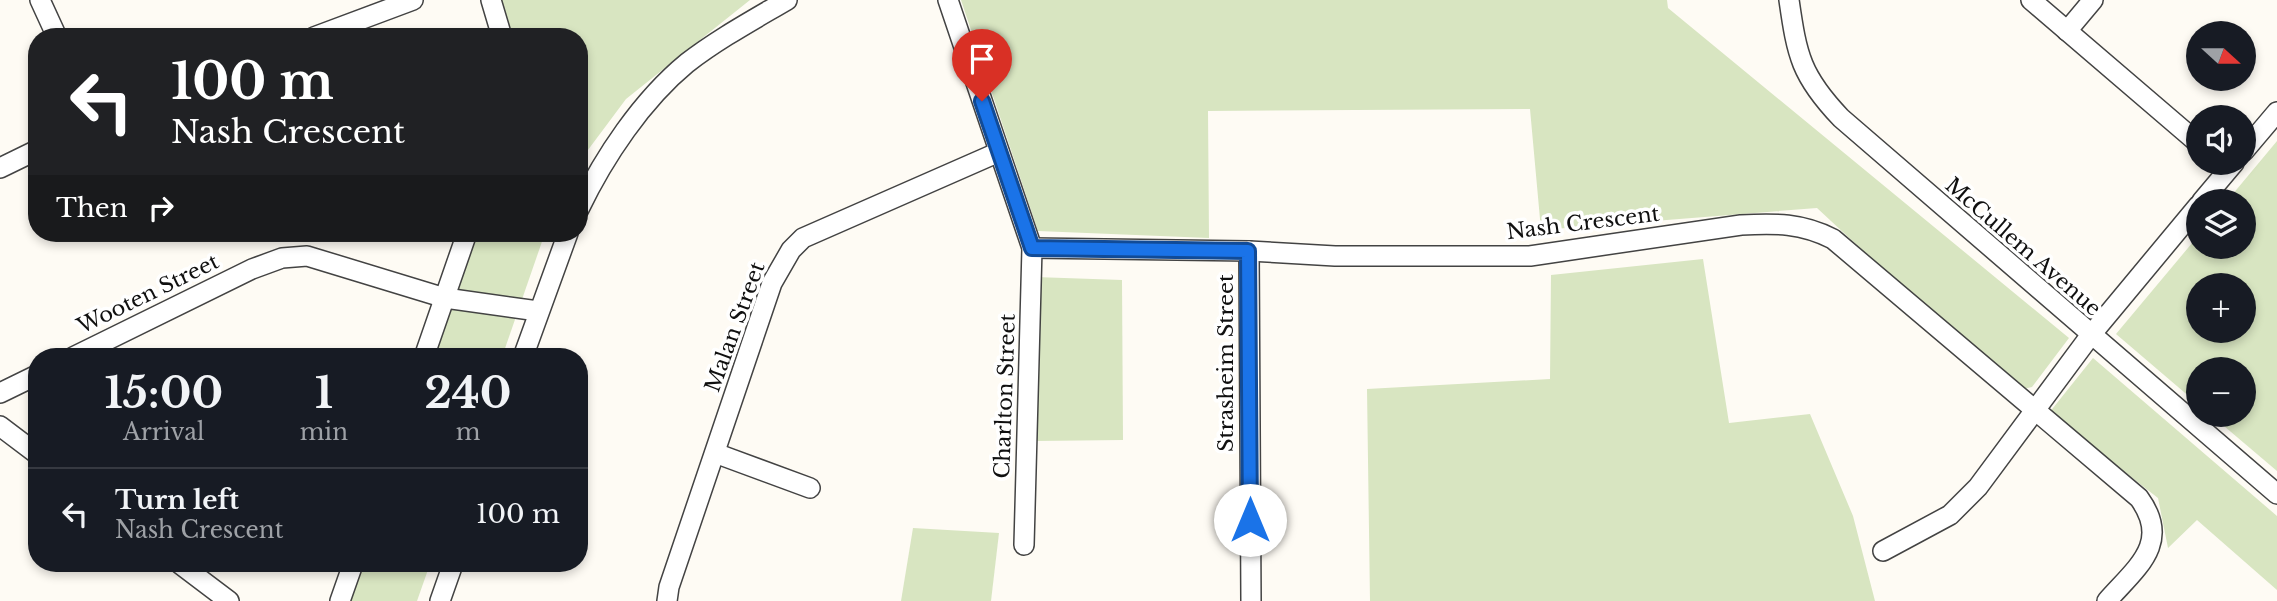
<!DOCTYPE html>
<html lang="en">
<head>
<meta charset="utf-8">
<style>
	body { margin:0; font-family:"Libre Baskerville",serif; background:#20242c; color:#f1f3f6; height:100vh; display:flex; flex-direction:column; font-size:26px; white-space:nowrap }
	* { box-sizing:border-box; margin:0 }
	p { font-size:23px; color:#9ea1a6 }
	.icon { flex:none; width:38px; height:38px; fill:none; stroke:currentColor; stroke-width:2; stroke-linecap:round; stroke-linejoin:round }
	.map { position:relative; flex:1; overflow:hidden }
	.side { position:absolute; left:28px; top:348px; width:560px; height:224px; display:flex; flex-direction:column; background:#171b24; border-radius:28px; box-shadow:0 4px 10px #0003 }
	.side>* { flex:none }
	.top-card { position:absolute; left:28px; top:28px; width:560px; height:214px; border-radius:28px; box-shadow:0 4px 10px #0003; background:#202124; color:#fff; overflow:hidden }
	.needle { width:46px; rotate:111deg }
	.tools { position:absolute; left:2186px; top:21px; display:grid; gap:14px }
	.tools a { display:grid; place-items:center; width:70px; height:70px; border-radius:50%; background:#171b24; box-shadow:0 4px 10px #0003; font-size:35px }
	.pin { position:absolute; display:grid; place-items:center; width:60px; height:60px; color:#fff; margin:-72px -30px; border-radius:50% 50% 50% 0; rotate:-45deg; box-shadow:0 0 7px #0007 }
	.pin .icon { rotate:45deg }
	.me { position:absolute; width:77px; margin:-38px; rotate:0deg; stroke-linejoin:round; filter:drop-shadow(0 0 5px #0008) }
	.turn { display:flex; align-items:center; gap:24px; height:147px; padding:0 28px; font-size:32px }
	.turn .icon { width:91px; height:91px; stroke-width:2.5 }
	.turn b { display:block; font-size:49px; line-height:60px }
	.then { display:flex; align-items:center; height:66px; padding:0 28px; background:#0003; gap:14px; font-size:26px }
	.eta { display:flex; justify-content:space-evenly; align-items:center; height:119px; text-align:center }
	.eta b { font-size:42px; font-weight:700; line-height:49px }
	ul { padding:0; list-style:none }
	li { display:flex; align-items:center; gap:21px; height:91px; padding:0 28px; border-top:2px solid #363941 }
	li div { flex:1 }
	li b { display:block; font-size:26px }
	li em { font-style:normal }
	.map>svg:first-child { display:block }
</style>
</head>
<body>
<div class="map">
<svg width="2277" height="601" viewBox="0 0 2277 601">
	<rect width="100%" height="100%" fill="#fefbf4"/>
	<!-- green -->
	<g fill="#d8e5c1" fill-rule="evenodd">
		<polygon points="499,0 750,0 626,99 579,162 579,37 511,37"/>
		<polygon points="961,0 1667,0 1668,8 2069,338 2032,387 2014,391 1817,208 1541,230 1530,109 1208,111 1209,238 1038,231"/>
		<path d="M2277,141V471L2211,415H2244V369H2198V404L2116,334L2198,236V247H2244V201H2227ZM2244,285V331H2198V285Z"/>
		<polygon points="473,233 545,233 502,357 431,357"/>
		<polygon points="1703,259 1729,423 1810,414 1853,516 1875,601 1370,601 1367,389 1550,379 1551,275"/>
		<polygon points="1035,277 1122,280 1123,440 1036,441"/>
		<polygon points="2093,358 2277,516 2277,590 2197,520 2168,548 2158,498 2049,413"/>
		<polygon points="913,528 999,533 991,601 901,601"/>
		<polygon points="361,564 430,564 417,601 348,601"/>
	</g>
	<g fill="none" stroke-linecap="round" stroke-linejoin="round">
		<!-- street casing -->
		<g stroke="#434343" stroke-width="22">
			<g id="street">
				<polyline points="40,0 57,37"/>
				<polyline points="491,0 502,37"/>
				<polyline points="948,0 1032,248 1024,545"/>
				<path d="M1789,0C1797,56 1801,76 1841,118L2277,494"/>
				<polyline points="2031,0 2198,143"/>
				<polyline points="2067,31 2093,0"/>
				<polyline points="314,37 413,0"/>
				<polyline points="2244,151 2277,112"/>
				<polyline points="0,168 37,150"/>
				<polyline points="2202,201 2234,163"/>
				<path d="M579,209C604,157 642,100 687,63C718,39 753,20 787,0"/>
				<path d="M1032,248L1249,251L1335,256H1530L1741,225C1775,223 1802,223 1833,239L2139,498C2172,543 2136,568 2107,601"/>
				<polyline points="1249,251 1251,601"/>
				<polyline points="73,357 252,269 282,258 307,256 445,298 538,311"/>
				<polyline points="424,357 467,233"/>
				<polyline points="523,357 568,233"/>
				<polyline points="0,393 37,375"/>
				<polyline points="0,426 37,454"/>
				<polyline points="715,453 810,488"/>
				<polyline points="1883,551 1950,515 1978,487 2090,336 2198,206"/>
				<polyline points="180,564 229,601"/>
				<polyline points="340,601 353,564"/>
				<polyline points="440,601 453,564"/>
				<polyline points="667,601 669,587 772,283 791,250 803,238 999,152"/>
			</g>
		</g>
		<!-- street -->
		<use href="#street" stroke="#fff" stroke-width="19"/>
	</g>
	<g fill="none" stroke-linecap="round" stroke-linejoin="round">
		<!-- route casing -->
		<g stroke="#114b97" stroke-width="18">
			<polyline id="route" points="982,101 1032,248 1248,251 1250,520"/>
		</g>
		<!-- route -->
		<use href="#route" stroke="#1a73e8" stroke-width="12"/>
	</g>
	<g text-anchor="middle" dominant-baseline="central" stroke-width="7" stroke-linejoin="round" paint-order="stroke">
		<!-- street labels -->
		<g font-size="21" fill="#101010" stroke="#fff">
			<text transform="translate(1583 223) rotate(-7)">Nash Crescent</text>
			<text transform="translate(2023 247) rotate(41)">McCullem Avenue</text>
			<text transform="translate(148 294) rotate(-26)">Wooten Street</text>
			<text transform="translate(735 327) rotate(-70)">Malan Street</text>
			<text transform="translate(1226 363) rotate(-90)">Strasheim Street</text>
			<text transform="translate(1005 396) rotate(-88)">Charlton Street</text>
		</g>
	</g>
</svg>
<div class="tools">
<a><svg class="needle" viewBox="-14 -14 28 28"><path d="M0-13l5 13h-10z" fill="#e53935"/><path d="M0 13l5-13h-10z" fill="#9ea1a6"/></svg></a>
<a><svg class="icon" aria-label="sound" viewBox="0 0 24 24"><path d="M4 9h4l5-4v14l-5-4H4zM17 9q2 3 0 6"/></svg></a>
<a><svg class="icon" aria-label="layers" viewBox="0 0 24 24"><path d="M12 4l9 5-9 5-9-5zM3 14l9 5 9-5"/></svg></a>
<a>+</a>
<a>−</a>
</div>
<div class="pin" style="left:982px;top:101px;background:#d93025"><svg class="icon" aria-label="arrive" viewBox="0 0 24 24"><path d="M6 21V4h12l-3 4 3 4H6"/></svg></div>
<svg class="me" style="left:1250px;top:520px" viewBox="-20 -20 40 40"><circle r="19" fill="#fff"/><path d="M0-13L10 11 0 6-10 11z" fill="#1a73e8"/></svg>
<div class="top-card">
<div class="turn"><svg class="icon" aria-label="left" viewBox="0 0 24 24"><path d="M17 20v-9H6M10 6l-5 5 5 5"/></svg><div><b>100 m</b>Nash Crescent</div></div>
<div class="then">Then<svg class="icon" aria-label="right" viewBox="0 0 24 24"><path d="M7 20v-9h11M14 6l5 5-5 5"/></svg></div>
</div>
<section class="side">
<div class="eta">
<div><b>15:00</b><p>Arrival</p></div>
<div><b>1</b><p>min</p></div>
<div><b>240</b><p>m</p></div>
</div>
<ul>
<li><svg class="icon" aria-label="left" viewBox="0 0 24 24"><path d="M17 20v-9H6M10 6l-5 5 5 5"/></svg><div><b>Turn left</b><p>Nash Crescent</p></div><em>100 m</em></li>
</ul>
</section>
</div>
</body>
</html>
